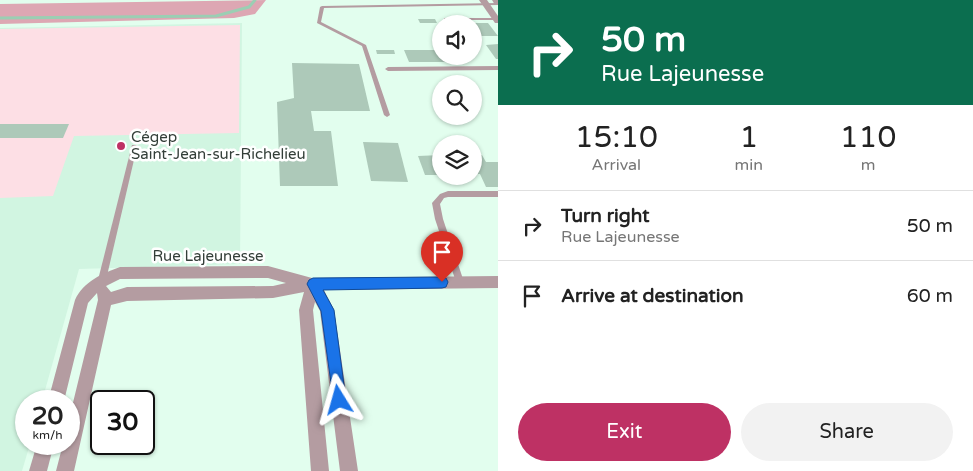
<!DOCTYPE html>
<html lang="en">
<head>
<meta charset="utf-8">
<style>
	body { margin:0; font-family:"Varela Round",sans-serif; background:#f2f2f2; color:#222; height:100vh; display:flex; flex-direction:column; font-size:19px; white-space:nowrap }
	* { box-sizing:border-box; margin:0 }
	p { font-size:16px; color:#767676 }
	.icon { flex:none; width:28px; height:28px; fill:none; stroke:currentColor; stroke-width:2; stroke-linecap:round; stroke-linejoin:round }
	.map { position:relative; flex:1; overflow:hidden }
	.sheet { display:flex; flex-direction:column; background:#fff; width:475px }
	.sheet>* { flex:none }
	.top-card { background:#0b6e4f; color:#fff; overflow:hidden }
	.buttons { position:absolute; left:432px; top:15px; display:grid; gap:10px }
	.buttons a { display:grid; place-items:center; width:50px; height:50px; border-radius:50%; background:#fff; box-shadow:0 1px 4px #0004; font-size:25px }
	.speed { position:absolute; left:15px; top:390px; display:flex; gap:10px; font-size:25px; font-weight:700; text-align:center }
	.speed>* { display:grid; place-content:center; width:65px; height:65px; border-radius:50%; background:#fff; box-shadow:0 1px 4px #0004; line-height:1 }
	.speed small { font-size:12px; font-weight:400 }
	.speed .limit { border:2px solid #111; border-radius:8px; background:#fff; color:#111 }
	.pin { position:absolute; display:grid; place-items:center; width:42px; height:42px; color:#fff; margin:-51px -21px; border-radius:50% 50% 50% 0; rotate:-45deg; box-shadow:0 0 5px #0007 }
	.pin .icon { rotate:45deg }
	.me { position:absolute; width:55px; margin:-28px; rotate:352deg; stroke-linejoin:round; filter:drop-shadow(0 0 4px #0008) }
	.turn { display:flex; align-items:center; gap:18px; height:105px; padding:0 20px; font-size:22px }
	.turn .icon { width:65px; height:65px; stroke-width:2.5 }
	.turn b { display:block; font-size:35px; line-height:42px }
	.eta { display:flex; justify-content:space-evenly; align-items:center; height:85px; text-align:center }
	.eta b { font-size:30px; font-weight:600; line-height:35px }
	.primary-button { display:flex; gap:10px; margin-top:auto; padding:10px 20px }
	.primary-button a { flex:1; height:58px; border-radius:30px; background:#be3164; color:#fff; font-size:20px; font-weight:600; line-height:58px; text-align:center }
	.primary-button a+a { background:#f2f2f2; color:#222 }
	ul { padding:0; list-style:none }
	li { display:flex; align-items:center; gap:15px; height:70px; padding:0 20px; border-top:1px solid #e0e0e0 }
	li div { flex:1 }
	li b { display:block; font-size:19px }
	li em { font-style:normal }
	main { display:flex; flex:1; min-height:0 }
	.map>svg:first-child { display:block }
</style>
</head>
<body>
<main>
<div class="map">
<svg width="498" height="471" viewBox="0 0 498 471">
	<rect width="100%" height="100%" fill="#e2feee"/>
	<!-- built -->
	<polygon fill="#d1f5e1" points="242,23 240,264 79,269 42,401 26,401 26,444 30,444 22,471 0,471 0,28"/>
	<!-- green -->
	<polygon fill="#fddfe5" points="240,25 239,133 74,136 53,196 0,198 0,29"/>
	<!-- forest -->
	<polygon fill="#dda7b3" points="266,0 255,14 234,18 0,24 0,4"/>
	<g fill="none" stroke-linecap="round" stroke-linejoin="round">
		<!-- stream -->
		<polyline stroke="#9bceb3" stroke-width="3" points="0,18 216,16 249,7 255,0"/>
	</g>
	<!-- building -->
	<g fill="#adc9b9">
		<polygon points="418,19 435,19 437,23 420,23"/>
		<polygon points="474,23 488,23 498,36 478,36 474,29"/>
		<polygon points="498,44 498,59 496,59 486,45"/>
		<polygon points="376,50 394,50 395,54 377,54"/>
		<polygon points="404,50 440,50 441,56 444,56 447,62 409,62"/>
		<polygon points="292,63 359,64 370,111 311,111 314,131 331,131 338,186 280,186 277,102 294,98"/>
		<polygon points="0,124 69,124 63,138 0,138"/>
		<polygon points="363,142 398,143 408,182 371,181"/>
		<polygon points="441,155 441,175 425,175 418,156"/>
		<polygon points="474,155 482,155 486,162 498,162 498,187 486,187 480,174 474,174"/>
	</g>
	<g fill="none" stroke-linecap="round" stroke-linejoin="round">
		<!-- service -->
		<g fill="#b49ca1" fill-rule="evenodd">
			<polygon points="498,3 498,5 324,8 321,22 366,45 390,115 387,117 384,115 362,46 317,23 320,7 322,6"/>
			<polygon points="444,18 498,18 498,20 446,20 444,19"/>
			<polygon points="498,66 498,70 388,71 385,69 388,67"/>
			<polygon points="132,145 136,145 137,147 106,280 105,283 102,284 99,283 98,280"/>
			<polygon points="448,191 498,191 498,197 448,197 444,198 440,204 443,219 464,282 463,285 460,286 457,285 435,219 432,203 440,194"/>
		</g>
		<!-- minor -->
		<g fill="#b49ca1" fill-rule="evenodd">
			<path d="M268,266L312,278L498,276V288L324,290L334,310L358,471H340L320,311L315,302L313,310L329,471H311L299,310L304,292L273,298L127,301L111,305L74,471H56L63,444H69V419L98,300L97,293L88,303L64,401H48L75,300C83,282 103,273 120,267ZM268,278L286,283L273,286L127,287L111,292L106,286L120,279Z"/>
			<polygon points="37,444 54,444 47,471 29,471"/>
		</g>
		<!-- tertiary -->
		<g fill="#b49ca1" fill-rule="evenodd">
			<polygon points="479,0 487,0 498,16 498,23 495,23"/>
			<polygon points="492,0 498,0 498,5 495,5"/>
		</g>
	</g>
	<!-- route -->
	<polygon fill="#1a73e8" stroke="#114b97" points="442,277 446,278 448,282 446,287 442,288 323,290 334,310 346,400 344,405 339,407 334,405 321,311 307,284 309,280 313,278"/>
	<!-- markers -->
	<circle fill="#be3164" stroke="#fff" stroke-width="2" cx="121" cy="146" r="5"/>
	<g text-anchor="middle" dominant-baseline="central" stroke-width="5" stroke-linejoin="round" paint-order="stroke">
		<!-- poi labels -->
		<g font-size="15" fill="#333e38" stroke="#fff" text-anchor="start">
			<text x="131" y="137">Cégep<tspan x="131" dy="17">Saint-Jean-sur-Richelieu</tspan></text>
		</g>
		<!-- street labels -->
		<g font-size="15" fill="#333e38" stroke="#fff">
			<text x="208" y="256">Rue Lajeunesse</text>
		</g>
	</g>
</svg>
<div class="buttons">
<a><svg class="icon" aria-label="sound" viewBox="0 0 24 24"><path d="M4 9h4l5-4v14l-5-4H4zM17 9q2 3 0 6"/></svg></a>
<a><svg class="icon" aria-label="search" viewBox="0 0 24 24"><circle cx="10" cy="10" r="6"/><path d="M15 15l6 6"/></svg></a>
<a><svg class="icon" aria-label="layers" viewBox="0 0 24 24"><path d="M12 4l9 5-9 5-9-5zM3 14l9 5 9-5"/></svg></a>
</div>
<div class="speed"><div>20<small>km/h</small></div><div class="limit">30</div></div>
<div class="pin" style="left:442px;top:282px;background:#d93025"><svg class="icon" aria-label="arrive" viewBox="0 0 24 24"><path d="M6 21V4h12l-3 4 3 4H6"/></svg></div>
<svg class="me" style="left:339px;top:400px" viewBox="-20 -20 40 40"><path d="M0-17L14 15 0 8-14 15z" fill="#1a73e8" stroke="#fff" stroke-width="4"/></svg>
</div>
<section class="sheet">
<div class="top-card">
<div class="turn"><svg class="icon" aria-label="right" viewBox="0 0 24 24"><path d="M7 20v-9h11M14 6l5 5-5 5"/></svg><div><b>50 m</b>Rue Lajeunesse</div></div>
</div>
<div class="eta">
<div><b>15:10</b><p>Arrival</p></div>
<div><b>1</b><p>min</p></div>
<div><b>110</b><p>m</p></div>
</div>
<ul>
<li><svg class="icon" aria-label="right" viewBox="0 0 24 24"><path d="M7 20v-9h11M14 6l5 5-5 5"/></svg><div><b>Turn right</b><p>Rue Lajeunesse</p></div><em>50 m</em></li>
<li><svg class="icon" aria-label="arrive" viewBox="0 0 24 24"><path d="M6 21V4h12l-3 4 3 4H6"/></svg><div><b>Arrive at destination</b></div><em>60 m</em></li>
</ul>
<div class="primary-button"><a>Exit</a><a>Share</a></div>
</section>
</main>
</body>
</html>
